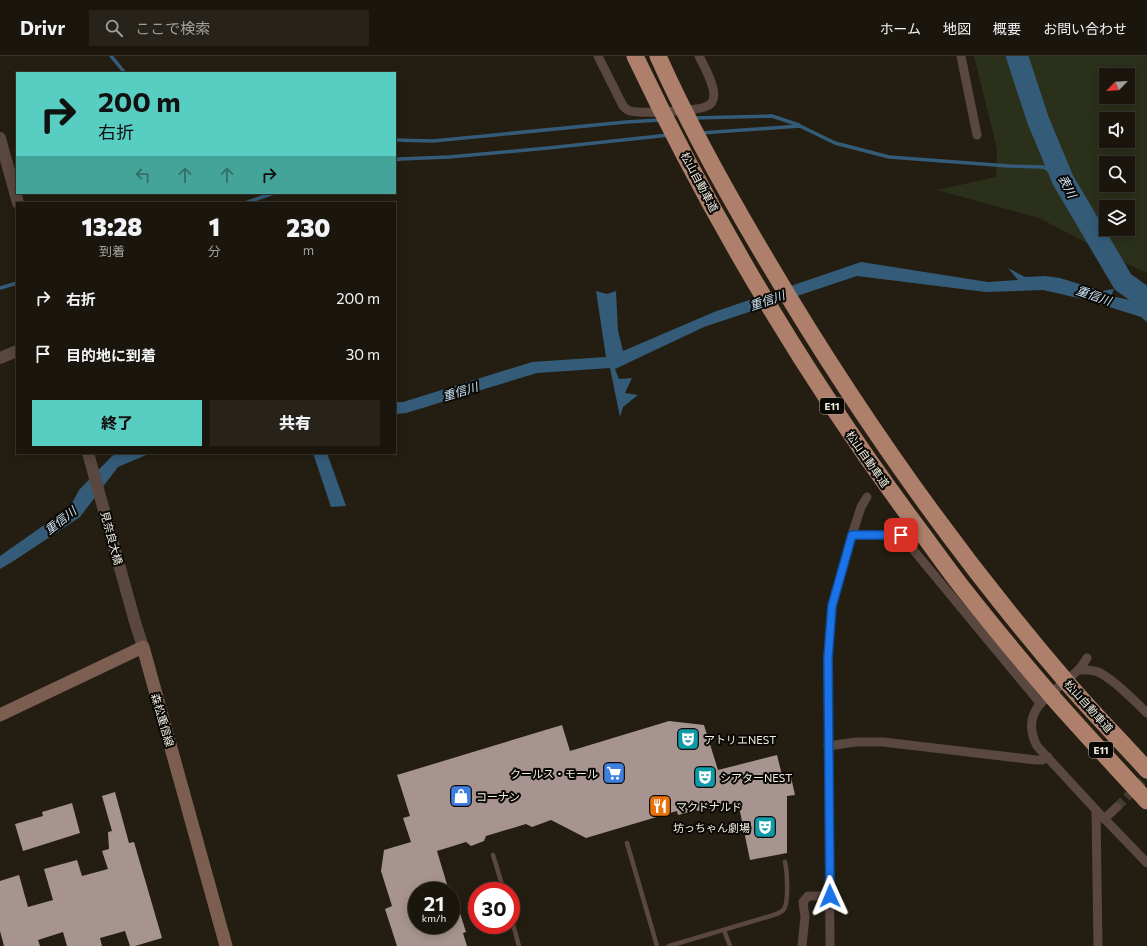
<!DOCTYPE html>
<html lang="ja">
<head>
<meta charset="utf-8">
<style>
	body { margin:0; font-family:Commissioner,"Noto Sans JP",sans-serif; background:#27231b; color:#f1f3f6; height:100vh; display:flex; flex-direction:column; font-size:15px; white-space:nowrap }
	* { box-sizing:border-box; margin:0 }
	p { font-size:13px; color:#9f9f9d }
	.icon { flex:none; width:22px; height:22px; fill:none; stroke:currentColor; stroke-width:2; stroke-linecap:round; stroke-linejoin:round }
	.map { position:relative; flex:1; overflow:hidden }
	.drawer { position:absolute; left:16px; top:146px; width:380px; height:252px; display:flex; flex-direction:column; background:#1a160d; border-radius:0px; box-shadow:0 2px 10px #0003,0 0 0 1px #38352e }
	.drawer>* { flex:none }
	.guide { position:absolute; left:16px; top:16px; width:380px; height:122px; border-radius:0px; box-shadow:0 2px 10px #0003,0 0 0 1px #38352e; background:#57cec1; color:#111; overflow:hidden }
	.needle { width:26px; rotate:245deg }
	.tools { position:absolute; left:1099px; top:12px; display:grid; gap:8px }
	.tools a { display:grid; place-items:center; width:36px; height:36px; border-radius:0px; background:#1a160d; box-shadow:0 2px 10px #0003,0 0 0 1px #38352e; font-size:20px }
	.speed { position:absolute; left:408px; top:826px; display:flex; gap:8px; font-size:20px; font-weight:700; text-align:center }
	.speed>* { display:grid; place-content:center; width:52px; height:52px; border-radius:50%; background:#1a160d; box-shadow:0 2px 10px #0003,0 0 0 1px #38352e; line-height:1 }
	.speed small { font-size:10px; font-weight:400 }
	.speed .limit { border:6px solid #d22; background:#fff; color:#111 }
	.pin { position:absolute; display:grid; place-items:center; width:34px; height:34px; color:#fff; margin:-17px; border-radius:8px; box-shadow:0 2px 6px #0006 }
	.me { position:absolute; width:44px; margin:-22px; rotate:359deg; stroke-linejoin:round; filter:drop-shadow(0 0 3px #0008) }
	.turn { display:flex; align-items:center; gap:14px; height:84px; padding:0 16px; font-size:18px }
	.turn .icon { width:52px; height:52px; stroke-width:2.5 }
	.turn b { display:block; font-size:28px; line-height:34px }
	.lanes { display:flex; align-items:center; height:38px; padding:0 16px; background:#0003; justify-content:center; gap:20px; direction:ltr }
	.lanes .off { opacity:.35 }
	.eta { display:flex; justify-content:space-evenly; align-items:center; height:68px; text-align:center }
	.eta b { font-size:24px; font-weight:800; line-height:28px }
	.cta { display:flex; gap:8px; margin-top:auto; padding:8px 16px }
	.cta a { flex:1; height:46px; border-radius:0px; background:#57cec1; color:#111; font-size:16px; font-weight:800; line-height:46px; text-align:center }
	.cta a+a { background:#27231b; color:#f1f3f6 }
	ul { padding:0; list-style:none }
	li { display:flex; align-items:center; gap:12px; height:56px; padding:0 16px }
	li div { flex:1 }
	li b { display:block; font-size:15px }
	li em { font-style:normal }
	header { display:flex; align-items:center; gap:24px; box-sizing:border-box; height:56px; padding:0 20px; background:#1a160d; border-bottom:1px solid #38352e }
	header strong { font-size:19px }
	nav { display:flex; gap:22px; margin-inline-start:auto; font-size:14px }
	.search { width:280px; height:36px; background:#27231b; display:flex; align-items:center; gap:10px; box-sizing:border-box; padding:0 14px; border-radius:0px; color:#9f9f9d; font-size:15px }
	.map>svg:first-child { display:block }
</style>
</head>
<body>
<header>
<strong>Drivr</strong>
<div class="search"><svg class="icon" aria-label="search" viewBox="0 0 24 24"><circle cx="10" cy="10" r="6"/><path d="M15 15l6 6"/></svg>ここで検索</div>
<nav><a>ホーム</a><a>地図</a><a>概要</a><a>お問い合わせ</a></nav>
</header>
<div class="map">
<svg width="1147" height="890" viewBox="0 0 1147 890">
	<rect width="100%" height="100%" fill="#231e11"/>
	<!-- green -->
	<path fill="#2a301a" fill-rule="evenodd" d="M974,0H1147V217L1117,203L1039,162L937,134L996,121L997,93ZM1106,19H1128V41H1106ZM1106,63H1128V85H1106ZM1106,107H1128V129H1106ZM1106,151H1128V173H1106Z"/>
	<!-- water -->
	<g fill="#345c79">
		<polygon points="861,206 988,226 1018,224 1008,212 1025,221 1045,220 1060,222 1102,235 1114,233 1111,240 1130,244 1147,241 1147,266 1141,261 1087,244 1043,234 986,236 857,220 704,271 615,313 619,323 632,322 625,337 638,339 623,351 620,361 610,312 537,317 406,357 395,358 395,346 403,346 532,306 606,301 596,235 607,238 616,235 618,275 623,295 714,256"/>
		<polygon points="118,397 151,397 118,411 80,461 12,506 0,513 0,500 70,451 79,434 112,400"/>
		<polygon points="313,397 327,397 346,450 331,451"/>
	</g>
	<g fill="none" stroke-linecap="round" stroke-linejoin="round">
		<!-- stream -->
		<g stroke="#345c79" stroke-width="3.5">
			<polyline points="111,0 125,17"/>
			<polyline points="693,62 772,60 799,69"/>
			<polyline points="701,77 800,70 835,87 889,101 1009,110 1044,111 1063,124"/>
			<polyline points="395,84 433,85 626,66 661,64"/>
			<polyline points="395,104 400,103 449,101 548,92 669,79"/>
			<polyline points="245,147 274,137"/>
			<polyline points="0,232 17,227"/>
		</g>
		<!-- river -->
		<polyline stroke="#345c79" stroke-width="22" points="1017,0 1038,64 1063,124 1123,226 1147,243"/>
	</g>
	<!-- building -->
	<g fill="#a79390">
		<polygon points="669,665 704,669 718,714 777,699 783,723 791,721 795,739 787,740 787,797 750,804 738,746 699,755 696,754 678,759 677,755 586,782 551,764 532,771 526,768 486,780 484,785 471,790 466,786 437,795 449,835 417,835 417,869 451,869 451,856 459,854 466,876 463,877 467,890 397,890 385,853 392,850 381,815 384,794 411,786 403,762 410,760 397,719 562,669 570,695"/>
		<polygon points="115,736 129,787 134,786 162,882 135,890 130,890 125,875 100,882 102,890 67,890 63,876 38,884 40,890 4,890 0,875 0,825 19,819 28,851 53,844 44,813 77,804 82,820 108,813 102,795 109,793 108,776 112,775 102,740"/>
		<polygon points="72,747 80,777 23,795 15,768 43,760 42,756"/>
	</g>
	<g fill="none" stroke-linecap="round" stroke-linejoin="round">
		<!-- minor-tunnel -->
		<polyline stroke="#423d31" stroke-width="9" stroke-dasharray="9 4.5" stroke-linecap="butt" points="1117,751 1147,721"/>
		<!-- service -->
		<g stroke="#5a473f" stroke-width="4.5">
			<polyline points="627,787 657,890"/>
			<polyline points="493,799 504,835"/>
			<polyline points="511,861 519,890"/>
			<polyline points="724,874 730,890"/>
			<path d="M669,890L767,861C773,859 780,858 784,853C789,845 787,815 785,806"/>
		</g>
		<!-- minor -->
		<g stroke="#5a473f" stroke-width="9">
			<path d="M598,0L623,50C625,52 628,55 631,55C641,58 699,55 707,50C709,49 711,48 712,46C719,36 704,10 699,0"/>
			<polyline points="961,0 977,79"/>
			<polyline points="852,479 901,479 1040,647"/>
			<path d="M1087,602C1084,606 1082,611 1078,614C1056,637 1017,651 1037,690L1096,754L1147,807"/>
			<path d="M1079,614C1085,614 1092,613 1098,616C1111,621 1136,646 1147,657"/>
			<polyline points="828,690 856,686 883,686 1036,704 1042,704 1048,701"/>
			<polyline points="1096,754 1098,890"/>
			<polyline points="1104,763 1117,751"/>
			<polyline points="802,890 805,861 803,846 808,840 830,840"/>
			<polyline points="830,890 828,602 832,550 852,479 861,451 867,441"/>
		</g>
		<!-- tertiary -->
		<g stroke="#5a473f" stroke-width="12">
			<polyline points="0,82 18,147"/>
			<polyline points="0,302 17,295"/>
			<polyline points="88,397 135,566 143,591"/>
		</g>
		<!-- secondary -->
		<polyline stroke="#7c5e51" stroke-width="13" points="0,659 143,591 226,890"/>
		<!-- motorway -->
		<g stroke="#ae806b" stroke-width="17">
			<path d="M635,0C715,168 810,328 921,476C936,496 950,516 965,535C994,572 1024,608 1055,644C1085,678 1116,711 1147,745"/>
			<path d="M658,0C690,72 729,141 769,208C857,357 957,499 1070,630C1095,659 1122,686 1147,714"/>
		</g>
	</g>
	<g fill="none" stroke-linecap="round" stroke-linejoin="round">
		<!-- route casing -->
		<g stroke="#114b97" stroke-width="10">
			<polyline id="route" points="830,840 828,602 832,550 852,479 901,479"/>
		</g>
		<!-- route -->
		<use href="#route" stroke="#1a73e8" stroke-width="7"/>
	</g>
	<!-- icons -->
	<defs>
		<g id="theatre-square" transform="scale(1.15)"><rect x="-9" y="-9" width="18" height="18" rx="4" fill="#0f9aa8" stroke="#0a0804"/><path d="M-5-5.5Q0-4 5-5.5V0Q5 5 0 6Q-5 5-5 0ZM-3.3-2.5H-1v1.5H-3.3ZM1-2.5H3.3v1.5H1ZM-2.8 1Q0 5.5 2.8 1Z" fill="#fff"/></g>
		<g id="supermarket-square" transform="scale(1.15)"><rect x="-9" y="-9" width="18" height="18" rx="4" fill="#3f7fe0" stroke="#0a0804"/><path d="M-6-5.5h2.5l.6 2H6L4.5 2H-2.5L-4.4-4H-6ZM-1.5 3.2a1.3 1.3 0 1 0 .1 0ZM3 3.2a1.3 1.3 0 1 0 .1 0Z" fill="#fff"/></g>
		<g id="shop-square" transform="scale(1.15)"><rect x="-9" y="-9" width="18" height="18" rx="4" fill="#3f7fe0" stroke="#0a0804"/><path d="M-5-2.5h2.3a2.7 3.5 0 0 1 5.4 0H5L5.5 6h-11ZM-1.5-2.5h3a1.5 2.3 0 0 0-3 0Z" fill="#fff"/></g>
		<g id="restaurant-square" transform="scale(1.15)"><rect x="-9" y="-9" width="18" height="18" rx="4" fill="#e8710a" stroke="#0a0804"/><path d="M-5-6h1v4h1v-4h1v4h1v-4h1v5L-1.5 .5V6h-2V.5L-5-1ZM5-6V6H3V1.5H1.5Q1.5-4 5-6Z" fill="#fff"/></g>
	</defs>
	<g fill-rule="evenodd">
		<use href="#theatre-square" x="688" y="683"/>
		<use href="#supermarket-square" x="614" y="717"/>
		<use href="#theatre-square" x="705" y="721"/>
		<use href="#shop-square" x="461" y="740"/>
		<use href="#restaurant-square" x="660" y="750"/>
		<use href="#theatre-square" x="765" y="771"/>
	</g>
	<g text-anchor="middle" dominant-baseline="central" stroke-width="4" stroke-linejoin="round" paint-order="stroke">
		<!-- shield labels -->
		<g fill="#0a0804" stroke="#aba8a1" stroke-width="1">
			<rect x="820" y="342" width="24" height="16" rx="3"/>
			<rect x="1089" y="686" width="24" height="16" rx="3"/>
		</g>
		<g font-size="10" font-weight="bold" fill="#f0ede4">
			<text x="832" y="350">E11</text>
			<text x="1101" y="694">E11</text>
		</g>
		<!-- street labels -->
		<g font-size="11" fill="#f0ede4" stroke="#0a0804">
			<text transform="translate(700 126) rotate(62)">松山自動車道</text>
			<text transform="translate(868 403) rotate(55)">松山自動車道</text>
			<text transform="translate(112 482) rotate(75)">見奈良大橋</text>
			<text transform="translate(1089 650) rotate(48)">松山自動車道</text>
			<text transform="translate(163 664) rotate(74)">森松重信線</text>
		</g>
		<!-- poi labels -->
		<g font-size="11" fill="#f0ede4" stroke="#0a0804" text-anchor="start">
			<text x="704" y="683">アトリエNEST</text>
			<text x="598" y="717" text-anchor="end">クールス・モール</text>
			<text x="720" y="721">シアターNEST</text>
			<text x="476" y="740">コーナン</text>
			<text x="676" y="750">マクドナルド</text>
			<text x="750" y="771" text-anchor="end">坊っちゃん劇場</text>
		</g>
		<!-- water labels -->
		<g font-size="12" font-style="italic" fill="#cce5f8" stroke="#0a0804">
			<text transform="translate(1068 130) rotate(62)">表川</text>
			<text transform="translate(1094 239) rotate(19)">重信川</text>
			<text transform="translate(767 244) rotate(-19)">重信川</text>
			<text transform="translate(460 335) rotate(-17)">重信川</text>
			<text transform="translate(60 464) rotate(-38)">重信川</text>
		</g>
	</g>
</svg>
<div class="tools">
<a><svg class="needle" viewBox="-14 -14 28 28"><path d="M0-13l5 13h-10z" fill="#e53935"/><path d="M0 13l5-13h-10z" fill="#9f9f9d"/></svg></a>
<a><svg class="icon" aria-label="sound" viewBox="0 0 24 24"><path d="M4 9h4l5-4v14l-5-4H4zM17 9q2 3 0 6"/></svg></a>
<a><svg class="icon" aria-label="search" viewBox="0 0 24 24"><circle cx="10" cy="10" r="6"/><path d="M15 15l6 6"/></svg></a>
<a><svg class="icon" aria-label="layers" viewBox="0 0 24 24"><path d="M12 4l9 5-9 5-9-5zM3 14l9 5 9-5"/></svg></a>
</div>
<div class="speed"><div>21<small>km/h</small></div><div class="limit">30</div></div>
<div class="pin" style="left:901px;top:479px;background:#d93025"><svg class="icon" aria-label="arrive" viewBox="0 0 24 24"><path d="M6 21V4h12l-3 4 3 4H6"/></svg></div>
<svg class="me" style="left:830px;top:840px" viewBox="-20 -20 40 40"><path d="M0-17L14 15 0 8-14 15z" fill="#1a73e8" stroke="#fff" stroke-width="4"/></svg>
<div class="guide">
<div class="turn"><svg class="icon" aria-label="right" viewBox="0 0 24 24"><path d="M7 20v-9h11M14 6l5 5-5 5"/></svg><div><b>200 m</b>右折</div></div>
<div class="lanes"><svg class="icon off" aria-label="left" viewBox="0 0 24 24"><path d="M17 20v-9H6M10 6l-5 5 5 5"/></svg><svg class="icon off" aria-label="ahead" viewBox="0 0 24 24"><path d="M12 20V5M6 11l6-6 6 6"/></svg><svg class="icon off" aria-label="ahead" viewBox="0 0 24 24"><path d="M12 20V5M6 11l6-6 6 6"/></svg><svg class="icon" aria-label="right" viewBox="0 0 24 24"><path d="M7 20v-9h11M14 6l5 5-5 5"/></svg></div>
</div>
<section class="drawer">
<div class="eta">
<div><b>13:28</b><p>到着</p></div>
<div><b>1</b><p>分</p></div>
<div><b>230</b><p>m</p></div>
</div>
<ul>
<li><svg class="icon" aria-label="right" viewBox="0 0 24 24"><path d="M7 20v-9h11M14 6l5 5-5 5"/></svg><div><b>右折</b></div><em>200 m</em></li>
<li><svg class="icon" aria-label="arrive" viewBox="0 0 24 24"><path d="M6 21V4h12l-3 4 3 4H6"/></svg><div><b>目的地に到着</b></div><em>30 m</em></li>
</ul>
<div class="cta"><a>終了</a><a>共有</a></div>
</section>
</div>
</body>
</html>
